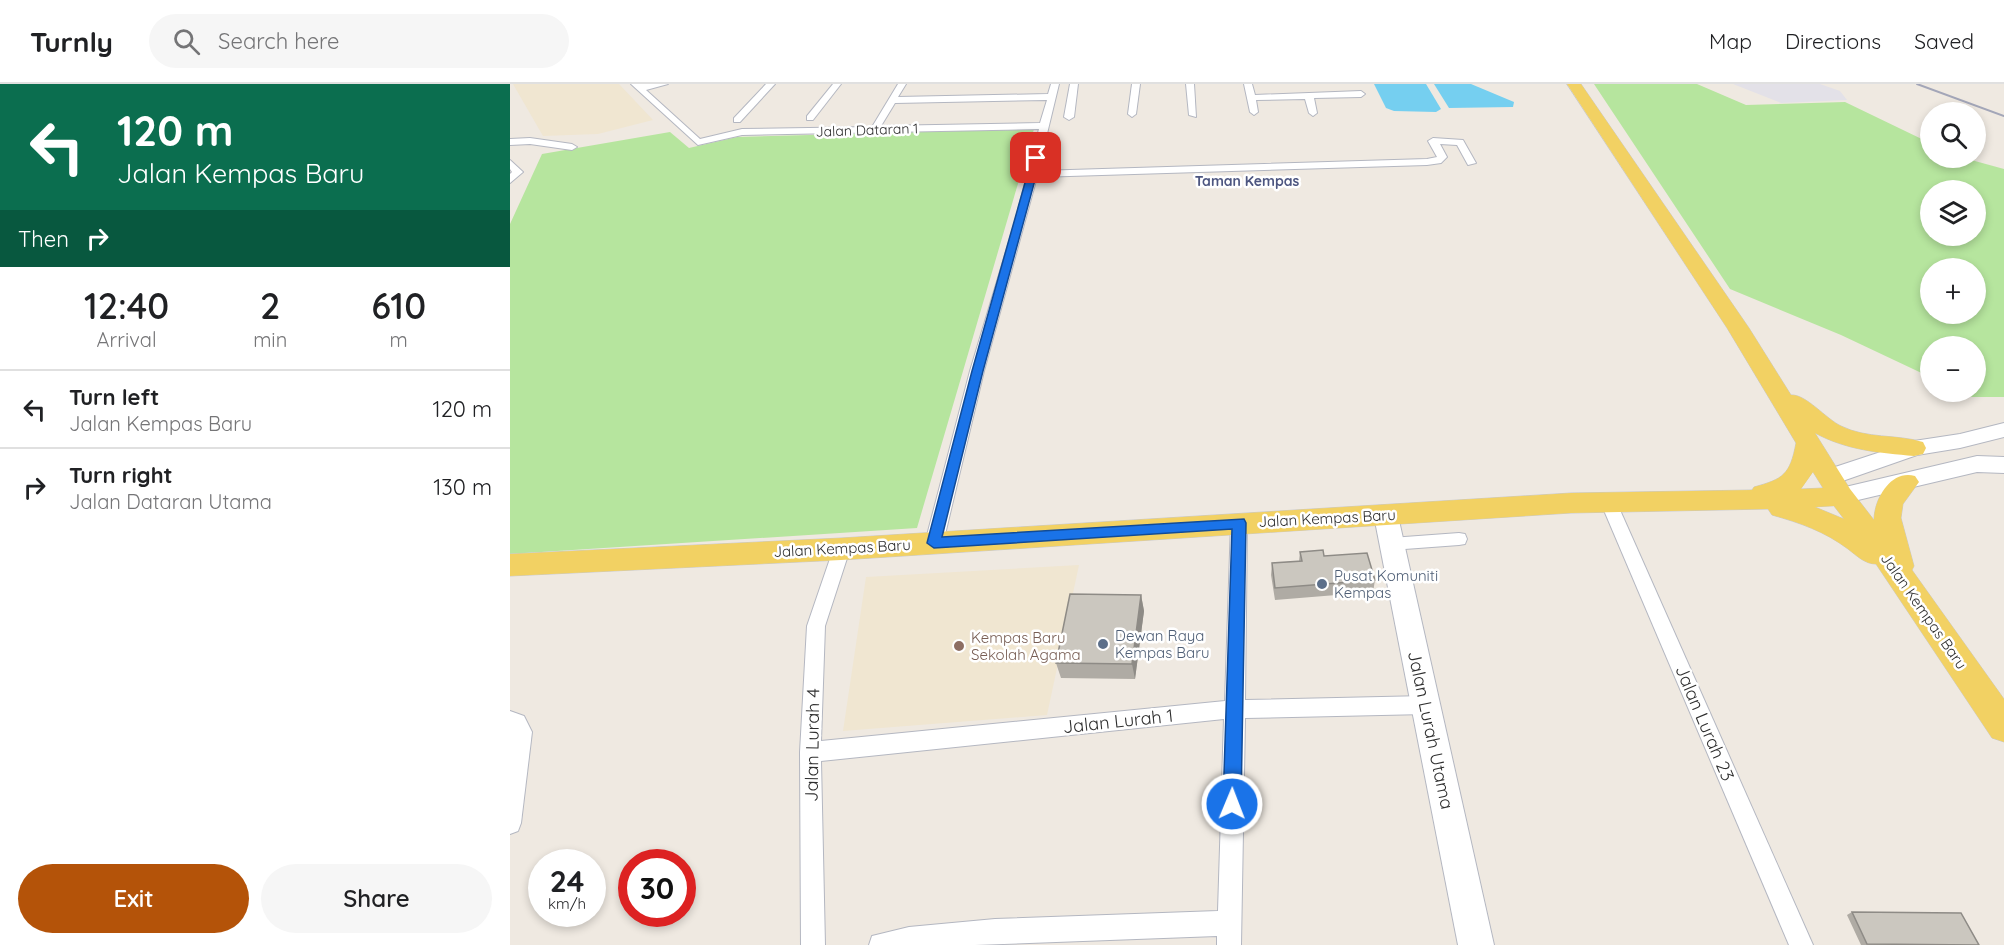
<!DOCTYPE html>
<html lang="en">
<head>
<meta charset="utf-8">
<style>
	body { margin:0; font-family:Quicksand,sans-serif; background:#f6f6f6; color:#202124; height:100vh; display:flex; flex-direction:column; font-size:22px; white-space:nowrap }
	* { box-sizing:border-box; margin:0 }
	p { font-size:20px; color:#757577 }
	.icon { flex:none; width:33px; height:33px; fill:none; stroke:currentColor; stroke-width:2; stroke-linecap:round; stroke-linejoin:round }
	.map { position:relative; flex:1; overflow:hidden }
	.side { display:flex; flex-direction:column; background:#fff; width:510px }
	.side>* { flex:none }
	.top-card { background:#0b6e4f; color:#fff; overflow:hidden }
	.controls { position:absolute; left:1410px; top:18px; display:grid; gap:12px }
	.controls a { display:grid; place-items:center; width:66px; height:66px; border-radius:50%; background:#fff; box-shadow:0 3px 9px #0003; font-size:30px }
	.speed { position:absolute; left:18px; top:765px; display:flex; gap:12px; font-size:30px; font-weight:700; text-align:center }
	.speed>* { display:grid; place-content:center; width:78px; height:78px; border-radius:50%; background:#fff; box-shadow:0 3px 9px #0003; line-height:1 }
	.speed small { font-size:15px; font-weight:400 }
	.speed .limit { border:9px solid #d22; background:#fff; color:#111 }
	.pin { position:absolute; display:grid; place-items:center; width:51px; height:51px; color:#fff; margin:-26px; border-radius:12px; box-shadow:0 3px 9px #0006 }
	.me { position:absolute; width:66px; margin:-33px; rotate:1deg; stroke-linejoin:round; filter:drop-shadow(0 0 4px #0008) }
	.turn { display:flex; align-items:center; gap:21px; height:126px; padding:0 18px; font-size:27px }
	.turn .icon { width:78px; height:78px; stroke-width:2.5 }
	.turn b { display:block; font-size:42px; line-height:51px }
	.then { display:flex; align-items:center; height:57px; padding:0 18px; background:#0003; gap:12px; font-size:22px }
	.eta { display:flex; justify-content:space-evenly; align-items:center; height:102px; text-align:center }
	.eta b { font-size:36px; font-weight:600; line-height:42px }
	.action { display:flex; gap:12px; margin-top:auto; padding:12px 18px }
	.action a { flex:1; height:69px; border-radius:36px; background:#b45309; color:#fff; font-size:24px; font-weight:600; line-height:69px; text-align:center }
	.action a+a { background:#f6f6f6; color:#202124 }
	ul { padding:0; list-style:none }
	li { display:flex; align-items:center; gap:18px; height:78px; padding:0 18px; border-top:2px solid #e0e0e0 }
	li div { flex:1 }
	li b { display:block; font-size:22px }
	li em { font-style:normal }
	header { display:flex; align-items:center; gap:36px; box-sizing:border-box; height:84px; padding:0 30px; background:#fff; border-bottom:2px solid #e0e0e0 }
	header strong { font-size:28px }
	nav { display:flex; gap:33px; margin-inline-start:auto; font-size:21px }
	.search { width:420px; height:54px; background:#f6f6f6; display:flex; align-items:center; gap:15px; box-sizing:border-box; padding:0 21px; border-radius:33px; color:#757577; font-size:22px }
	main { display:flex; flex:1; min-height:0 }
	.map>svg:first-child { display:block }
</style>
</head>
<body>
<header>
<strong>Turnly</strong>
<div class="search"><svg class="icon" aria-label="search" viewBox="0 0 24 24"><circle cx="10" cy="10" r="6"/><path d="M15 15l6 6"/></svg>Search here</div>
<nav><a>Map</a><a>Directions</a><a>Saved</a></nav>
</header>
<main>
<section class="side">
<div class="top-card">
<div class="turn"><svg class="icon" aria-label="left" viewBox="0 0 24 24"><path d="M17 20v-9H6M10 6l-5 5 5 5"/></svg><div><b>120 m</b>Jalan Kempas Baru</div></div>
<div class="then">Then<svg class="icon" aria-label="right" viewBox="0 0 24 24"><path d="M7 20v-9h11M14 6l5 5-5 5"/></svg></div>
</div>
<div class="eta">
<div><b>12:40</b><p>Arrival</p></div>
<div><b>2</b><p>min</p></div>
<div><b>610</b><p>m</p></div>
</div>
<ul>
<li><svg class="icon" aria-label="left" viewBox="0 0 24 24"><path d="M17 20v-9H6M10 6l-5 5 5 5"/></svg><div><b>Turn left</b><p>Jalan Kempas Baru</p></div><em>120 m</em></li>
<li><svg class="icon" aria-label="right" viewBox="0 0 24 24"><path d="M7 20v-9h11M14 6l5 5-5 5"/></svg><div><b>Turn right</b><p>Jalan Dataran Utama</p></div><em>130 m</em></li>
</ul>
<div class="action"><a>Exit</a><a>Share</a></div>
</section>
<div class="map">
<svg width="1494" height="861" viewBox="0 0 1494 861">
	<rect width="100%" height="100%" fill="#efe9e1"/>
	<!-- industrial -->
	<polygon fill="#e3e1e8" points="1223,0 1310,0 1330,7 1337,16 1271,19"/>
	<!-- education -->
	<g fill="#f0e6d1">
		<polygon points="3,0 109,0 143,36 88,50 33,52"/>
		<polygon points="569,481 537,631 333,647 356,493"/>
	</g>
	<!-- green -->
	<g fill="#b6e59e" fill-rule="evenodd">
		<path d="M1084,0H1187L1236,21L1335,18L1420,59V74H1454L1494,85V313H1462L1450,308H1466V262H1420V293L1331,251L1220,205ZM1420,106H1466V152H1420ZM1420,184H1466V230H1420Z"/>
		<polygon points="524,45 407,444 0,470 0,140 32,70 160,48 179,64 227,53"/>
	</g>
	<!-- water -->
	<g fill="#75cff0">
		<polygon points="864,0 916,0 931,25 926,28 884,27 876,24"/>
		<polygon points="924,0 961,0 1004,18 1003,23 939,24"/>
	</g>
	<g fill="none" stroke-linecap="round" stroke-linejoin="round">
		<!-- street casing -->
		<g stroke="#b4b7c1" stroke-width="2">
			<g id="street">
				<path d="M121,0H158L136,6L190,55L232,45L362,43L388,0H396L388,13L538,10L541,0H549L528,87L917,75L927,73L918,57L923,54L953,56L966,79L958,81L947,61L930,60L937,73L931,79L917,81L527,93L474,287L433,459L430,464L424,465L418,464L415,459L460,287L506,134L529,45L232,51L188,61ZM537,16L530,39L371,42L385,19Z"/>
				<polygon points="256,0 265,0 230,38 224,38 224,34"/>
				<polygon points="323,0 331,0 303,36 297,36 297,32"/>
				<polygon points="560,0 568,0 564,33 559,36 554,33"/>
				<polygon points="622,0 630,0 626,30 622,33 618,30"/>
				<polygon points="676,0 684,0 686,33 679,31"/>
				<polygon points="734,0 742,0 745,11 851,7 855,10 851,13 804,14 807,29 803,32 799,29 795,15 746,16 748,28 744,31 740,28"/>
				<polygon points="20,54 62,60 67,63 62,66 20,60 0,61 0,55"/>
				<polygon points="0,76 13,88 0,99 0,90 2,88 0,85"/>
				<polygon points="1098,411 1104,413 1106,417 1303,861 1279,861 1090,417 1092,413"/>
				<polygon points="729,433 735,435 737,439 735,616 916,612 923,615 926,621 923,627 916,630 735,634 731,861 707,861 707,852 465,861 359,861 362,852 399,843 485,835 708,827 714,635 311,677 315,861 291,861 290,668 297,542 325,460 331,458 337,460 340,465 315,542 311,657 715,617 721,439 723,435"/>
				<polygon points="949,449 955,450 957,455 955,460 949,461 881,466 875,465 872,460 875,455 881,454"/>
				<polygon points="0,627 14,632 22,648 11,739 8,747 0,750"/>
			</g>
		</g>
		<!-- secondary casing -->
		<g stroke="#b4b7c1" stroke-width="2">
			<g id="secondary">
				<polygon points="1494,339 1494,353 1450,364 1407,371 1321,401 1313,399 1310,393 1313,387 1404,357 1450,350"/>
				<polygon points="1467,372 1494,373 1494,389 1467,388 1331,420 1323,418 1319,412 1323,406 1331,404"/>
				<polygon points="876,423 884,426 888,432 984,861 948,861 864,432 868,426"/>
			</g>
		</g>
		<!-- primary casing -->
		<g stroke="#c9c9c9" stroke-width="1">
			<path id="primary" d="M1057,0H1071L1239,244L1281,311C1296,310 1316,335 1331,342C1357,355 1386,350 1413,358L1416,364L1413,370L1404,372C1370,369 1336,366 1305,349L1340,405L1364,436C1364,415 1381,385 1405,392L1409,398L1393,420L1391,434L1404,482L1402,486L1494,615V658L1482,654L1366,480C1355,480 1347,472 1338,465C1314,447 1290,439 1262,431L1258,425L1061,429L331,476L0,492V470L331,454L1061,409L1242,406L1244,403C1273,395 1280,391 1286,359L1217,244ZM1303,388L1313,404L1291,405ZM1324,422L1334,435L1305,423Z"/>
		</g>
		<!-- street -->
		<use href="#street" fill="#fff" fill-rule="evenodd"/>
		<!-- secondary -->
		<use href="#secondary" fill="#fff" fill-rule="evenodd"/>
		<!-- primary -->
		<use href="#primary" fill="#f2d163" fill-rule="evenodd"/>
		<!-- rail -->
		<polyline stroke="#a3a6b8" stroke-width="2" points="1407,0 1494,32"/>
	</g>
	<!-- wall -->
	<g fill="#afaba4">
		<polygon points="790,468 814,472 865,496 863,508 765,516 761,491 762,479 789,477"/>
		<polygon points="631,511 634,527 625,595 551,594 546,579"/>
		<polygon points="1342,828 1469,861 1351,861 1337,831"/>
	</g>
	<!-- shaded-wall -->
	<polygon fill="#8e8b86" points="631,511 634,527 625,595 622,580"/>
	<!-- building -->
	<g fill="#cbc7bf" stroke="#8e8b86" stroke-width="1.5">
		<polygon points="813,466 814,472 857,469 865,496 765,504 762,479 792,477 790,468"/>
		<polygon points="560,510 631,511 622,580 546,579"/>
		<polygon points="1342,828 1451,829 1469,861 1357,860"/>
	</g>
	<!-- route -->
	<polygon fill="#1a73e8" stroke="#114b97" stroke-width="1.5" points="526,72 531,74 473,287 432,453 734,435 736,439 731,720 729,727 722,729 716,727 713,720 722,445 424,464 417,459 462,287 522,74"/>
	<!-- markers -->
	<g fill="#5c6f8a" stroke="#fff" stroke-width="2">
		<circle cx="812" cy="500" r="6"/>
		<circle cx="593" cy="560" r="6"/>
	</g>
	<circle fill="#8d6e63" stroke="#fff" stroke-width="2" cx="449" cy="562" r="6"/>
	<g text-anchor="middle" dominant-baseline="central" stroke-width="5" stroke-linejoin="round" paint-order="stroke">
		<!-- far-street labels -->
		<g font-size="14" fill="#2e2e2e" stroke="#fff">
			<text transform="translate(357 46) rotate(-2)">Jalan Dataran 1</text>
		</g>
		<!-- far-neighbourhood labels -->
		<g font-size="14" font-weight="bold" fill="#4d5680" stroke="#fff">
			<text x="737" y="97">Taman Kempas</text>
		</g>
		<!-- street labels -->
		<g font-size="15" fill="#2e2e2e" stroke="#fff">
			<text transform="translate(817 434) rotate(-3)">Jalan Kempas Baru</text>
			<text transform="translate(332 464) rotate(-3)">Jalan Kempas Baru</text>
			<text transform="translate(1414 527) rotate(55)">Jalan Kempas Baru</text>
		</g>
		<!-- service labels -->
		<g font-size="15" fill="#4e5e75" stroke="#fff" text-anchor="start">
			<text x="824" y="491">Pusat Komuniti<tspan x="824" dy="17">Kempas</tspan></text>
			<text x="605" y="551">Dewan Raya<tspan x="605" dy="17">Kempas Baru</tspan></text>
		</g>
		<!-- education labels -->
		<g font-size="15" fill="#785e54" stroke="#fff" text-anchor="start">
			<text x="461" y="553">Kempas Baru<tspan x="461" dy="17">Sekolah Agama</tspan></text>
		</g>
		<!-- near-street labels -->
		<g font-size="18" fill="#2e2e2e" stroke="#fff">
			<text transform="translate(608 637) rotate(-6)">Jalan Lurah 1</text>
			<text transform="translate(1195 639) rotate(67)">Jalan Lurah 23</text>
			<text transform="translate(921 646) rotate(78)">Jalan Lurah Utama</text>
			<text transform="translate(302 661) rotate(-89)">Jalan Lurah 4</text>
		</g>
	</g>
</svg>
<div class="controls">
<a><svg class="icon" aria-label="search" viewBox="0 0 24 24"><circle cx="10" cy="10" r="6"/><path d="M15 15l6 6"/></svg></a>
<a><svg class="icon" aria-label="layers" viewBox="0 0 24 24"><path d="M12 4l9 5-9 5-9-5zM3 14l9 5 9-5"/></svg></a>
<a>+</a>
<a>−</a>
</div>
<div class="speed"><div>24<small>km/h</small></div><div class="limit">30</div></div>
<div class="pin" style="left:526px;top:74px;background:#d93025"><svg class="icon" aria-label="arrive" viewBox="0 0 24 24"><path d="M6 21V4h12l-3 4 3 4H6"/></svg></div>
<svg class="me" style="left:722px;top:720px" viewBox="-20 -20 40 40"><circle r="17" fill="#1a73e8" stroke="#fff" stroke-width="3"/><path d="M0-11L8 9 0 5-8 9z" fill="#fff"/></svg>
</div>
</main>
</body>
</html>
